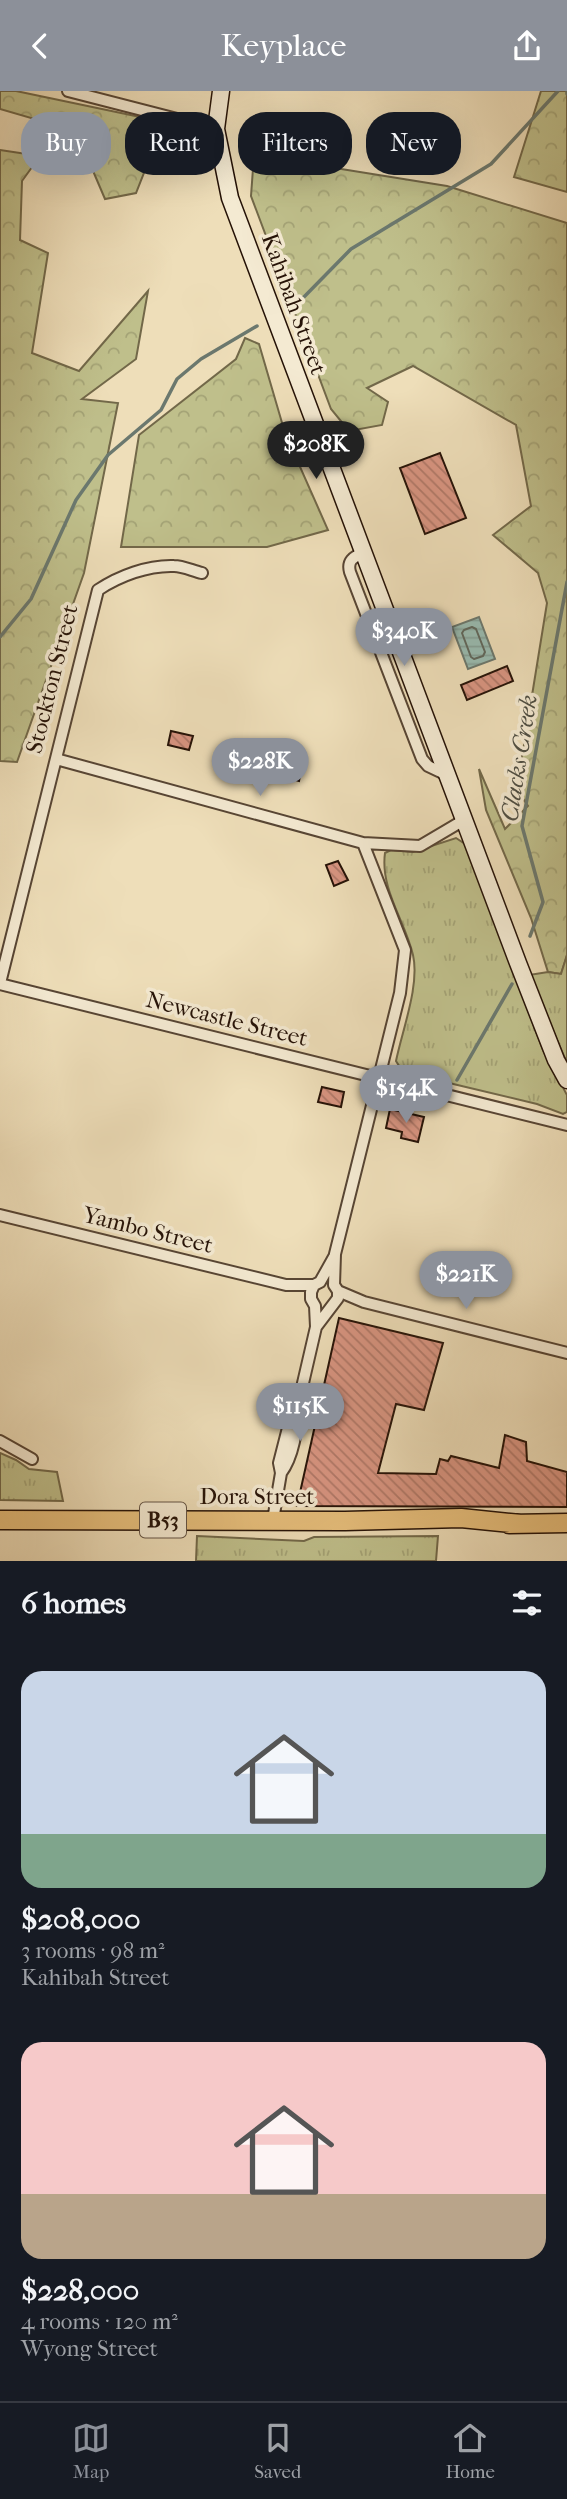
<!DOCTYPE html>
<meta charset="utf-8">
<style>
:root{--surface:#171b24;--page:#242831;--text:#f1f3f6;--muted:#9ea1a6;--line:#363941;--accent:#8c9099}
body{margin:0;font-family:"IM FELL French Canon",serif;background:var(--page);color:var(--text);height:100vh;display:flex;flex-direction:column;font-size:26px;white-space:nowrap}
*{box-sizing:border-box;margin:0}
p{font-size:23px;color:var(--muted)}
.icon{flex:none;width:38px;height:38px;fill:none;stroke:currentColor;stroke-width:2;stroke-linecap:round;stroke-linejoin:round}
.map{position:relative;height:1470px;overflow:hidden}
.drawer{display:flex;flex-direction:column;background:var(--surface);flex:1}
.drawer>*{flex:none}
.guide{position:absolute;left:21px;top:21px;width:525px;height:63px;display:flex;gap:14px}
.price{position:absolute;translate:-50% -60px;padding:0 16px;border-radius:24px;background:var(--accent);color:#fff;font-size:23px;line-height:46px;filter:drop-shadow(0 2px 4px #0008)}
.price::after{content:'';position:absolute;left:50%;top:42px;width:21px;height:16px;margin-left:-10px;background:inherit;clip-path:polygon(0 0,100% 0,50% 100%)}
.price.active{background:#222;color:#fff}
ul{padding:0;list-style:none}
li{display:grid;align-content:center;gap:14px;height:371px;padding:0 21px}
li span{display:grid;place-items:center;height:217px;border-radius:21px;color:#555}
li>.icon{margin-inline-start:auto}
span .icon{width:126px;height:126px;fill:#fffc;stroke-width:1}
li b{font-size:30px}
h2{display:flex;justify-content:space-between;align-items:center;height:84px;padding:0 21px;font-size:30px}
.tag{padding:0 24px;border-radius:28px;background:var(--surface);box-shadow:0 7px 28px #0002;font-size:24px;line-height:63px}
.tag.active{background:var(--accent);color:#fff}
header{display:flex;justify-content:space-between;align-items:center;height:91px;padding:0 21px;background:var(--accent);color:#fff;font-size:32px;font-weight:600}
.dock{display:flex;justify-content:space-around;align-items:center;height:98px;border-top:2px solid var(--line);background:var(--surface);font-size:19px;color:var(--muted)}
.dock a{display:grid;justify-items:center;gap:4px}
.dock .active{color:var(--accent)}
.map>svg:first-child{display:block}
.forest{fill:url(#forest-crowns);stroke:#726849;stroke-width:2}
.park{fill:url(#park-tufts);stroke:#726849;stroke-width:2}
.water{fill:url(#water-rules);stroke:#6b786e;stroke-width:2}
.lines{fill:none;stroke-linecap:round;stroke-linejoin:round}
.shore{stroke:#5f675c;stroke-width:2}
.stream{stroke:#6b786e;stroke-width:3.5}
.building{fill:url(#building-back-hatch);stroke:#251207;stroke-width:2}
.street-casing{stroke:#574534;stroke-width:14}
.secondary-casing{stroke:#251207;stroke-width:19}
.primary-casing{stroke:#251207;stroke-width:21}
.street{stroke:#f4ead2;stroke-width:10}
.secondary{stroke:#f4ead2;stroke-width:16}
.primary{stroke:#e7bf7c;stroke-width:18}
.labels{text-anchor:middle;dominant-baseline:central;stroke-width:7;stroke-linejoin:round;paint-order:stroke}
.shield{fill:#f4ead2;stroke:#635344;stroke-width:2}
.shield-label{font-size:21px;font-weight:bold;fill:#251207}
.street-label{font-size:23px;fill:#251207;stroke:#f4ead2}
.water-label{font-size:24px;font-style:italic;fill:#4e4e43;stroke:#f4ead2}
</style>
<header><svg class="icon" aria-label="back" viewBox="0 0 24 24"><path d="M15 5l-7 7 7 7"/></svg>Keyplace<svg class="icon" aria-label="share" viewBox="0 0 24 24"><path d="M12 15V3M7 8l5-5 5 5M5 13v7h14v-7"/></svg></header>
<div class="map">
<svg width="567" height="1470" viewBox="0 0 567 1470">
<defs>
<pattern id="forest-crowns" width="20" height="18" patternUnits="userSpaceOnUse" patternTransform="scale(1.75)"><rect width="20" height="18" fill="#bfbf8b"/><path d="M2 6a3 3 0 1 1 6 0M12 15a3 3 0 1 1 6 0" fill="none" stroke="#a4a376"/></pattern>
<pattern id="park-tufts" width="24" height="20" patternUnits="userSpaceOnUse" patternTransform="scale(1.75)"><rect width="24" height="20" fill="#bfbf8b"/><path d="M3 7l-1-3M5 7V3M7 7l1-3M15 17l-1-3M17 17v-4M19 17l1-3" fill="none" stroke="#a4a376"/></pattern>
<pattern id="water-rules" width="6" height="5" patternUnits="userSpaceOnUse" patternTransform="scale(1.75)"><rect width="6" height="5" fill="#99bcb2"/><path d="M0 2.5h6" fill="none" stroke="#84a198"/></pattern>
<pattern id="building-back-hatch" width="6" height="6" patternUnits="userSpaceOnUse" patternTransform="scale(1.75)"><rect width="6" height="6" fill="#d99582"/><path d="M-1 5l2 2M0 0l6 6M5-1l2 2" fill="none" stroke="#b07868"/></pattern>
</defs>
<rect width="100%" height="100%" fill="#eedeb9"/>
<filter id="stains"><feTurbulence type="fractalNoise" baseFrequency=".00286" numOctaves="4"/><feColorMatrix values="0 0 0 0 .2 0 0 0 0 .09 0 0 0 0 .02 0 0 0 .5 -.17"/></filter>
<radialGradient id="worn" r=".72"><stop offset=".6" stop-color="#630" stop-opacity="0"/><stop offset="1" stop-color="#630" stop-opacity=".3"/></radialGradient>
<path class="forest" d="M0,0H16L164,31L136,102L105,108L76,40L0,18Z
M541,0H567V101L514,86Z
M0,59L40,65L22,90L20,149L48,162L32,262L79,280L148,200L136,268L82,308L118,312L84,482L17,671L0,670Z
M254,64L447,95L567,132V864L561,883L548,881L531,827L486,719L479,678L505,738L528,715L515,696L523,660L547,512L538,482L493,444L531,415L516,334L413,275L367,297L388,311L382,334L349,340L331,318L251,105Z
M245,247L259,253L285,342L328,439L267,456H121L139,344L236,268Z"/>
<path class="park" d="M456,747L465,753L543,959L567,1004V1021L563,1023L537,1013L403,981L396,970C402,940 420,894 413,864C405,830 380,798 385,762L391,759L413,761Z
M567,864V972L529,884L548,881L561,883Z
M0,1362L16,1369L29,1378L57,1381L63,1410L0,1409Z
M197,1445L304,1450L314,1446L438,1445L436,1470H196Z"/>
<path class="water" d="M479,526L495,568L468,578L452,536Z"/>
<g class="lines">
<path class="shore" d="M472,536L476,538L485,561L483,565L474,568L471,566L462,542L464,539Z"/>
<path class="stream" d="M567,0V3
M300,210L351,158L491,73L558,0
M0,546L31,508L76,409L108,364L161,319L177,288L201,268L257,235
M530,845L543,811L522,735L567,491
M457,989L512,893"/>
</g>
<path class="building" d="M440,362L466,427L425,443L400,377Z
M507,575L513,590L467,609L461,594Z
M171,640L193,645L189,659L168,654Z
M282,670L302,675L299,690L278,684Z
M338,770L348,789L334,795L326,774Z
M322,996L344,1001L341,1016L318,1011Z
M390,1018L424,1026L418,1051L401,1047L402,1041L386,1037Z
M339,1227L443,1252L424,1319L396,1313L378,1382L436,1383L440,1368L448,1370L451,1365L499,1377L505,1344L526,1351L527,1370L567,1381V1416L297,1415Z"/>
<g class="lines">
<defs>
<path id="street" d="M68,0L216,38
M363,462C353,466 347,470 350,481L422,668L428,675L447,684
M56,668L363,752L420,755L464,729
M0,892L98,499C119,485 148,474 174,475C183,475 193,480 202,482
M0,893L567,1034
M0,1124L286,1194H314
M338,1200L364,1211L567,1262
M316,1236L338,1207V1200L334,1194L335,1163L400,902L405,859L363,752
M0,1350L32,1368
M281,1382C293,1366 298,1337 297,1318L316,1236L315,1215L311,1208V1201L314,1194L320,1191L334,1166
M273,1429L281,1382L279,1372L290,1329L297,1318"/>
<path id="secondary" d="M221,0L216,38L230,107L518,872L556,969L567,989"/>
<path id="primary" d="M0,1429L345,1430L461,1427L520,1433
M509,1433L567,1432"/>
</defs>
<use href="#street" class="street-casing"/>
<use href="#secondary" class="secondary-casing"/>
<use href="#primary" class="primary-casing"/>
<use href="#street" class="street"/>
<use href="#secondary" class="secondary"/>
<use href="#primary" class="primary"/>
</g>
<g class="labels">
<rect class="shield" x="140" y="1411.5" width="46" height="35" rx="5"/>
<g class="shield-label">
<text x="163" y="1429">B53</text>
</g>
<g class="street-label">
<text transform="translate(294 213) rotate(70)">Kahibah Street</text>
<text transform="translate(52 588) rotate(-76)">Stockton Street</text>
<text transform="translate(227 928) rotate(14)">Newcastle Street</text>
<text transform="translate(148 1139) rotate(14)">Yambo Street</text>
<text x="257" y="1405">Dora Street</text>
</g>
<g class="water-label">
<text transform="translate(519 667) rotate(-81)">Clacks Creek</text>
</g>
</g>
<rect width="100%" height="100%" filter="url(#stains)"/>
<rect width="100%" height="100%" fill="url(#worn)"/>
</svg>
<b class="price active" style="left:316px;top:390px">$208K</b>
<b class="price" style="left:404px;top:577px">$340K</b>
<b class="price" style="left:260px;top:707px">$228K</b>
<b class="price" style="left:406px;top:1034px">$154K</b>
<b class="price" style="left:466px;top:1220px">$221K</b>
<b class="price" style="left:300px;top:1352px">$115K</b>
<div class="guide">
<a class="tag active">Buy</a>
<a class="tag">Rent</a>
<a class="tag">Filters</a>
<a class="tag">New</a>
</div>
</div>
<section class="drawer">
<h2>6 homes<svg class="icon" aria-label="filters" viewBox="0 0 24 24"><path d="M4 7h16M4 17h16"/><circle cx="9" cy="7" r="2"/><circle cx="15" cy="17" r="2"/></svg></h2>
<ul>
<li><span style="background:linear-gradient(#c9d6e8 75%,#7fa58c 0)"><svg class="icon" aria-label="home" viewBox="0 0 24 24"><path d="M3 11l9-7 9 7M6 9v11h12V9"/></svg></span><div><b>$208,000</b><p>3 rooms · 98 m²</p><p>Kahibah Street</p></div></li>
<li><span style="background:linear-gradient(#f6c9c9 70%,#b9a48a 0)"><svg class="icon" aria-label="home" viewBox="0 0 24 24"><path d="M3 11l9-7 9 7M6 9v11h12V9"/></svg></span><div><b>$228,000</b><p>4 rooms · 120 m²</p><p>Wyong Street</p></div></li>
</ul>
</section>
<nav class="dock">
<a class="active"><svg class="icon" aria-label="map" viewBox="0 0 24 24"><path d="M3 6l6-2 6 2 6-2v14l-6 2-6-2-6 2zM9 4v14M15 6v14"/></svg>Map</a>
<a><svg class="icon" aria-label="saved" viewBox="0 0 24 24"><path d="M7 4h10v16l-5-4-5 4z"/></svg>Saved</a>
<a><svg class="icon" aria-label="home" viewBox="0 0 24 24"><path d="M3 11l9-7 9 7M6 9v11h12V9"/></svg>Home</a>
</nav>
